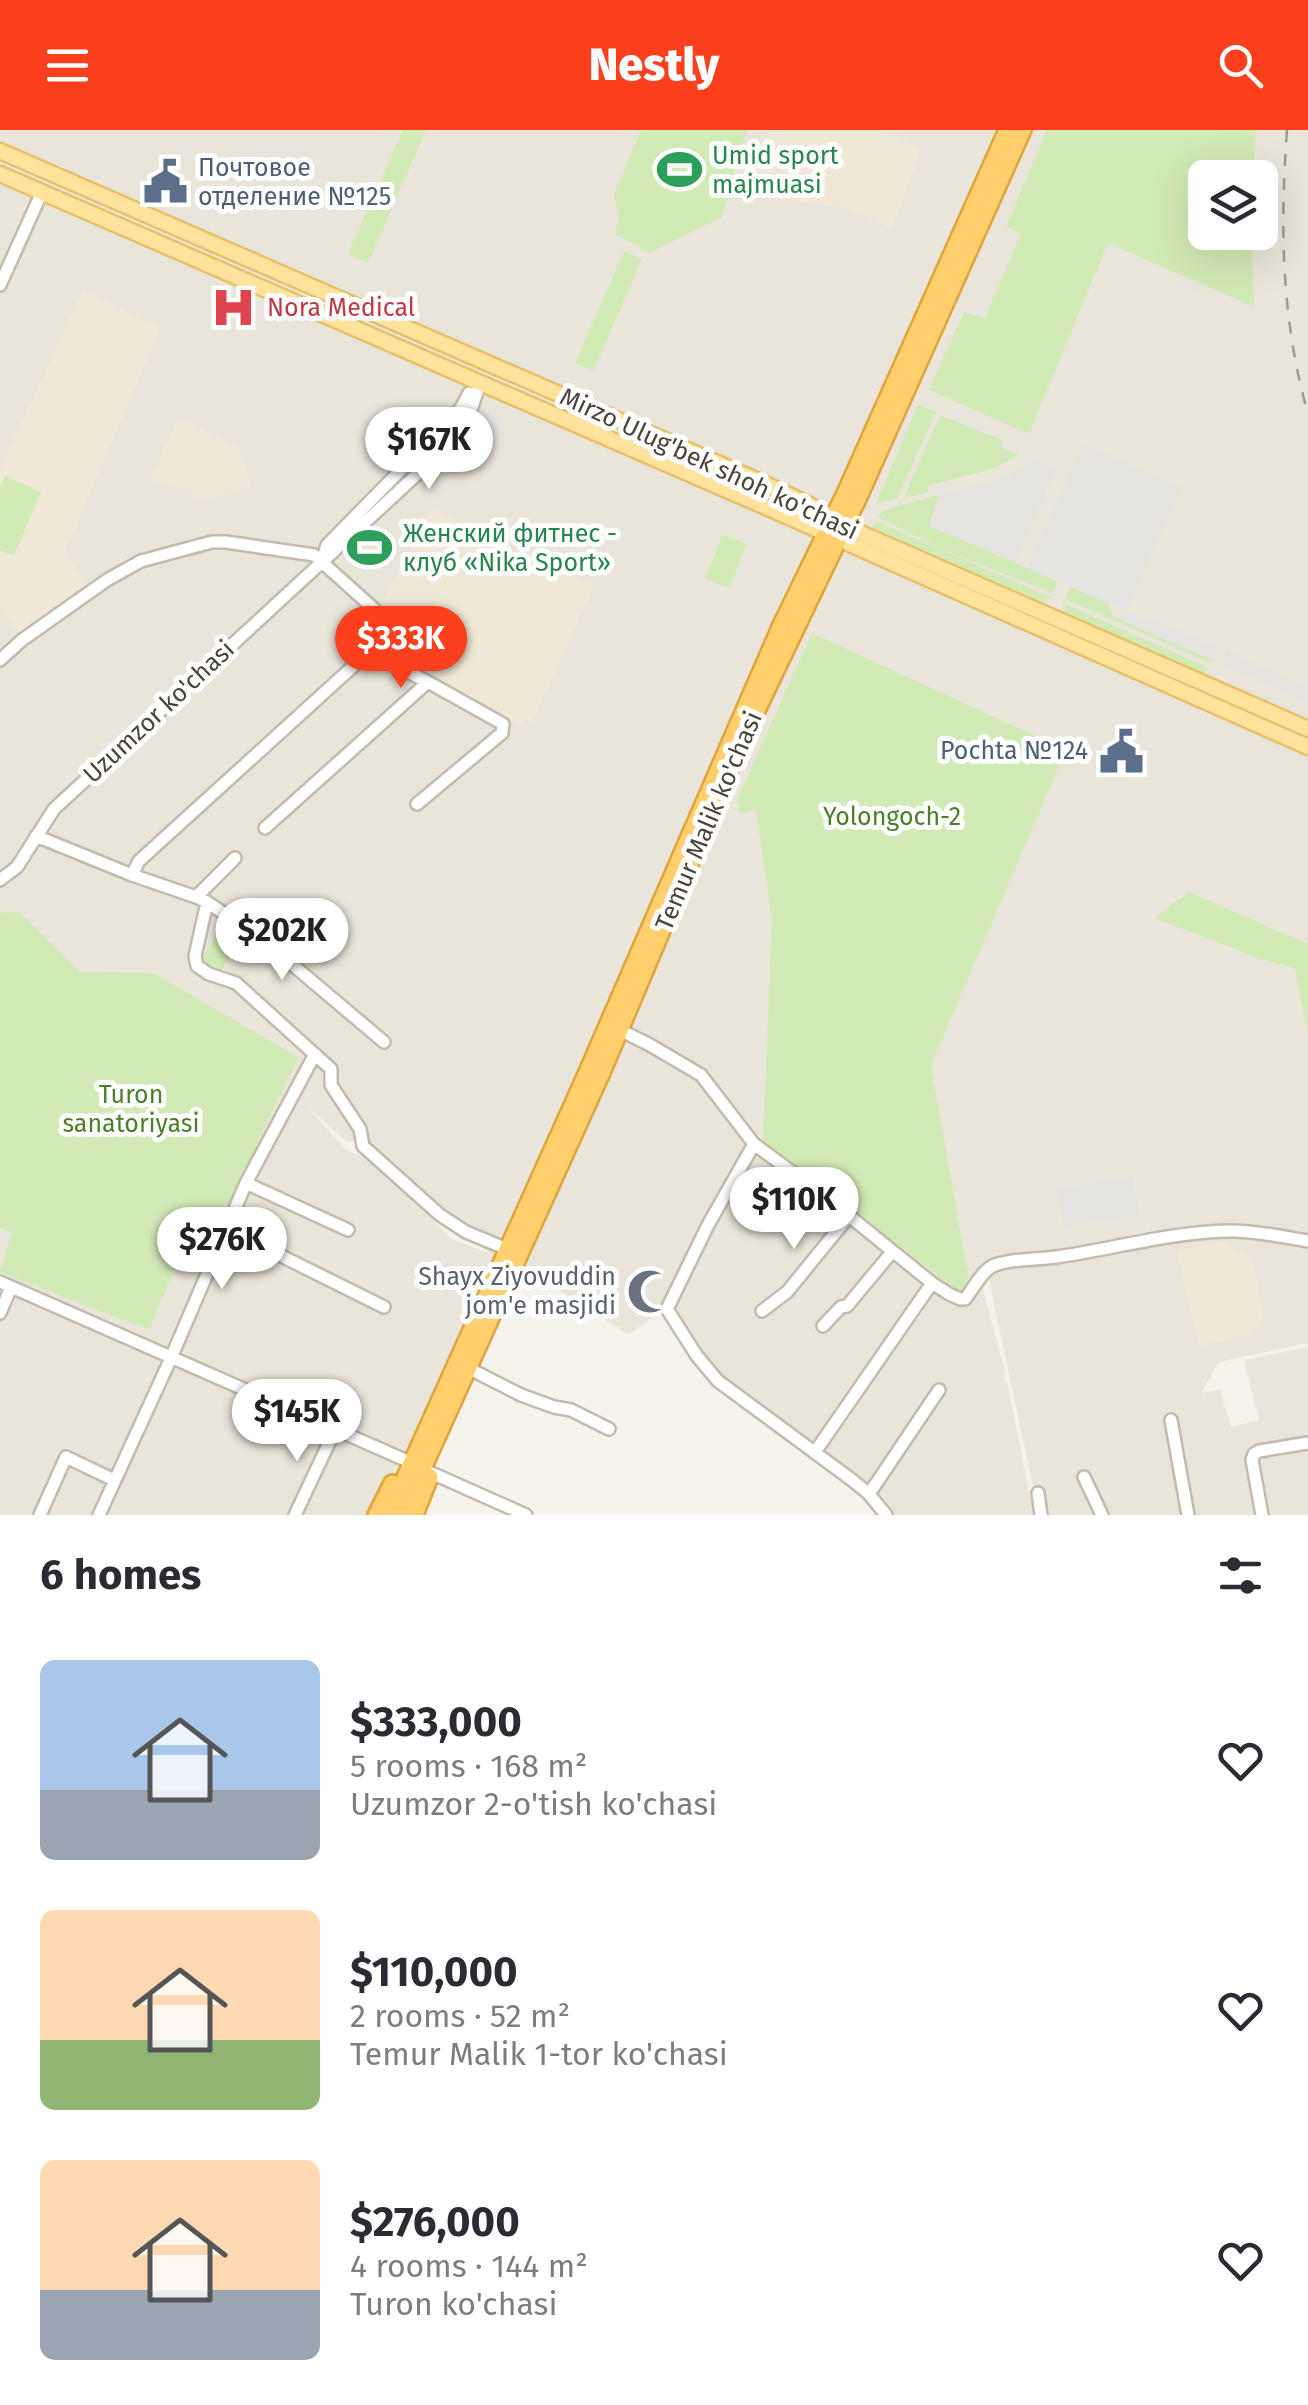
<!DOCTYPE html>
<meta charset="utf-8">
<style>
:root{--surface:#fff;--page:#f2f2f3;--text:#2b2b33;--muted:#7c7c81;--accent:#fc3f1d}
body{margin:0;font-family:"Fira Sans",sans-serif;background:var(--page);color:var(--text);height:100vh;display:flex;flex-direction:column;font-size:38px;white-space:nowrap}
*{box-sizing:border-box;margin:0}
p{font-size:32px;color:var(--muted)}
.icon{flex:none;width:55px;height:55px;fill:none;stroke:currentColor;stroke-width:2;stroke-linecap:round;stroke-linejoin:round}
.map{position:relative;height:1385px;overflow:hidden}
.sheet{display:flex;flex-direction:column;background:var(--surface);flex:1}
.sheet>*{flex:none}
.fabs{position:absolute;left:1188px;top:30px;display:grid;gap:20px}
.fabs a{display:grid;place-items:center;width:90px;height:90px;border-radius:15px;background:var(--surface);box-shadow:0 10px 40px #0002;font-size:50px}
.price{position:absolute;translate:-50% -85px;padding:0 22px;border-radius:35px;background:#fff;color:#222;font-size:32px;line-height:65px;filter:drop-shadow(0 2px 5px #0008)}
.price::after{content:'';position:absolute;left:50%;top:60px;width:30px;height:22px;margin-left:-15px;background:inherit;clip-path:polygon(0 0,100% 0,50% 100%)}
.price.current{background:var(--accent);color:#fff}
ul{padding:0;list-style:none}
li{display:flex;align-items:center;gap:30px;height:250px;padding:0 40px}
li span{display:grid;place-items:center;flex:none;width:280px;height:200px;border-radius:15px;color:#555}
li>.icon{margin-inline-start:auto}
span .icon{width:120px;height:120px;fill:#fffc;stroke-width:1}
li b{font-size:42px}
h2{display:flex;justify-content:space-between;align-items:center;height:120px;padding:0 40px;font-size:42px}
header{display:flex;justify-content:space-between;align-items:center;height:130px;padding:0 40px;background:var(--accent);color:#fff;font-size:45px;font-weight:800}
.map>svg:first-child{display:block}
.residential{fill:#eae5da;fill-rule:evenodd}
.education{fill:#efe8d6}
.green{fill:#d2eab5}
.parking{fill:#e5e3e0}
.lines{fill:none;stroke-linecap:round;stroke-linejoin:round}
.minor-casing{stroke:#c2bbae;stroke-width:16}
.major-casing{stroke:#e6c16a;stroke-width:19}
.highway-casing{stroke:#e0a43c;stroke-width:20}
.minor{stroke:#fff;stroke-width:11}
.major{stroke:#ffe39c;stroke-width:14}
.highway{stroke:#ffcf6e;stroke-width:15}
.rail{stroke:#9a9a9a;stroke-width:2.5;stroke-dasharray:12 12;stroke-linecap:butt}
.labels{text-anchor:middle;dominant-baseline:central;stroke-width:10;stroke-linejoin:round;paint-order:stroke}
.leisure-label{font-size:25px;fill:#27864d;stroke:#fff;text-anchor:start}
.service-label{font-size:25px;fill:#4e5e75;stroke:#fff;text-anchor:start}
.health-label{font-size:25px;fill:#be3a42;stroke:#fff;text-anchor:start}
.street-label{font-size:25px;fill:#4b4439;stroke:#fff}
.park-label{font-size:25px;fill:#4a7f2a;stroke:#fff}
.worship-label{font-size:25px;fill:#5b616d;stroke:#fff;text-anchor:end}
</style>
<header><svg class="icon" aria-label="menu" viewBox="0 0 24 24"><path d="M4 6h16M4 12h16M4 18h16"/></svg>Nestly<svg class="icon" aria-label="search" viewBox="0 0 24 24"><circle cx="10" cy="10" r="6"/><path d="M15 15l6 6"/></svg></header>
<div class="map">
<svg width="1308" height="1385" viewBox="0 0 1308 1385">
<rect width="100%" height="100%" fill="#f6f3ec"/>
<path class="residential" d="M0,0H1007L833,388L699,327L856,425L1030,478L865,397L863,382L877,349L905,266L1023,0H1308V1213L1219,1232L1201,1263L1220,1260L1231,1297L1259,1290L1244,1230L1308,1217V1385H886L869,1364L718,1251L667,1179L628,1204L525,1139L503,1129L388,1385H0ZM1205,48H1260V102H1205ZM148,87L521,250L324,174ZM308,977L347,1012L355,1010L469,1109L491,1124L452,1109L370,1029L346,1020ZM989,1150L1036,1371L1044,1369V1371L1031,1373L1007,1251H1004L1005,1242L983,1159Z"/>
<path class="education" d="M769,0H882L922,18L892,99L842,77L754,67V33Z
M83,161L161,197L65,422L89,456L19,504L0,478V339Z
M178,288L239,317L252,356L207,371L151,349Z
M431,379L594,456L532,592L524,589L520,597L361,511Z
M1220,1112L1253,1129L1264,1189L1252,1204L1199,1216L1177,1121Z"/>
<path class="green" d="M403,0H426L368,133L348,124Z
M641,0H748L740,17L722,87L649,123L615,104L619,90L614,64Z
M1047,0H1256L1253,47L1205,48V102L1251,103L1254,177L1108,113L1029,304L929,260L964,182L985,188L1021,104L1006,97Z
M624,121L642,129L593,242L575,233Z
M918,274L936,282L897,369L876,374Z
M940,285L1003,310L1000,317L1019,324L993,339L927,356L929,362L903,369Z
M5,346L41,362L14,426L0,420V357Z
M939,365L930,396L1057,451L1053,463L946,421L878,387L886,379Z
M876,391L1051,467L1041,473L872,399Z
M723,404L747,414L729,458L705,448Z
M1070,457L1108,473L1112,486L1212,530L1210,533L1065,469Z
M1063,473L1207,537L1203,546L1065,484Z
M812,503L1066,620L931,935L970,1157L961,1163L763,1012L772,790L756,680L740,683L737,670Z
M1189,762L1308,814V904L1295,838L1261,829L1154,788Z
M19,782L80,842L153,843L298,927L207,1120L186,1111L149,1200L0,1142L12,1103L0,1098V783Z
M224,793L244,805L220,843L201,830Z"/>
<path class="parking" d="M483,279L505,289L485,333L463,323Z
M1084,314L1181,357L1126,481L1027,438Z
M1033,330L1056,339L1015,431L929,396L939,365L1009,346Z
M1133,484L1146,491L1148,486L1217,517L1212,530L1112,486Z
M1227,521L1308,557V573L1222,535Z
M1133,1046L1139,1084L1064,1097L1058,1059Z"/>
<g class="lines">
<defs>
<path id="minor" d="M0,155L42,62
M322,431L327,415L445,295L461,278L469,263
M0,530L22,510L107,450L141,431L212,412H226L314,425L373,478L356,508V516L428,552L503,594L502,603L417,674
M265,698L428,552
M36,706L132,745L196,767L235,728
M132,745L139,731L370,521
M0,750L17,737L54,679L464,301L480,253
M196,767L207,772L262,809L384,912
M207,772L195,826L197,836L209,844L236,853L331,939V955L360,999L363,1016L440,1085L466,1102L507,1119
M620,900L650,915L701,945L754,1014L827,1068L932,1153L949,1164L960,1169H965C974,1158 982,1140 995,1135C1013,1128 1037,1130 1056,1127C1113,1119 1175,1101 1232,1101C1257,1101 1283,1107 1308,1111
M754,1014L708,1095L667,1179L697,1226L718,1251L852,1350L869,1364L886,1385
M246,1053L348,1100
M227,1099L384,1177
M0,1152L412,1333
M762,1181L787,1162L849,1086
M0,1183L11,1157
M823,1196L841,1177L847,1176L892,1122
M470,1239L521,1265L554,1277L571,1280L609,1299
M1171,1290L1188,1385
M815,1322L932,1153
M427,1341L526,1385
M1084,1347L1102,1385
M1038,1363L1041,1385
M869,1364L939,1260
M40,1385L66,1327L114,1350
M99,1385L171,1228L246,1053L315,924
M295,1385L335,1300
M1262,1385L1252,1330L1254,1324L1259,1321L1308,1313"/>
<path id="major" d="M0,21L761,352L806,373L865,405L1308,599
M0,44L798,391L1308,617"/>
<path id="highway" d="M376,1385L392,1353
M388,1385L587,942L781,495L846,361L1007,0
M402,1385L601,945L740,616L859,367L1023,0
M415,1385L430,1347"/>
</defs>
<use href="#minor" class="minor-casing"/>
<use href="#major" class="major-casing"/>
<use href="#highway" class="highway-casing"/>
<use href="#minor" class="minor"/>
<use href="#major" class="major"/>
<use href="#highway" class="highway"/>
<path class="rail" d="M1287,0C1280,98 1281,188 1308,284"/>
</g>
<defs>
<symbol id="stadium-bare" viewBox="-9 -9 18 18"><path d="M0-5a6.5 5 0 1 0 0 10a6.5 5 0 1 0 0-10ZM-3.5-1.8h7v3.6h-7Z" fill="#2e9e5b" stroke="#fff" stroke-width="2.5" paint-order="stroke"/></symbol>
<symbol id="civic-bare" viewBox="-9 -9 18 18"><path d="M-.6-6.5H3V-4.5H.6V-3L4-1V1h2V6H-6V1h2V-1L-.6-3ZM-1.2 2.5V6h2.4V2.5Z" fill="#5c6f8a" stroke="#fff" stroke-width="2.5" paint-order="stroke"/></symbol>
<symbol id="hospital-bare" viewBox="-9 -9 18 18"><path d="M-5-5h3v3.5h4V-5h3V5h-3V1.5h-4V5h-3Z" fill="#e0444e" stroke="#fff" stroke-width="2.5" paint-order="stroke"/></symbol>
<symbol id="mosque-bare" viewBox="-9 -9 18 18"><path d="M3.5-4.9A6 6 0 1 0 3.5 4.9A5 5 0 1 1 3.5-4.9Z" fill="#6b7280" stroke="#fff" stroke-width="2.5" paint-order="stroke"/></symbol>
</defs>
<g fill-rule="evenodd">
<use href="#stadium-bare" x="648" y="8" width="63" height="63"/>
<use href="#civic-bare" x="134" y="20" width="63" height="63"/>
<use href="#hospital-bare" x="202" y="146" width="63" height="63"/>
<use href="#stadium-bare" x="338" y="386" width="63" height="63"/>
<use href="#civic-bare" x="1090" y="590" width="63" height="63"/>
<use href="#mosque-bare" x="618" y="1130" width="63" height="63"/>
</g>
<g class="labels">
<g class="leisure-label">
<text x="712" y="26">Umid sport<tspan x="712" dy="29">majmuasi</tspan></text>
<text x="403" y="404">Женский фитнес -<tspan x="403" dy="29">клуб «Nika Sport»</tspan></text>
</g>
<g class="service-label">
<text x="198" y="38">Почтовое<tspan x="198" dy="29">отделение №125</tspan></text>
<text x="1088" y="621" text-anchor="end">Pochta №124</text>
</g>
<g class="health-label">
<text x="267" y="178">Nora Medical</text>
</g>
<g class="street-label">
<text transform="translate(709 334) rotate(25)">Mirzo Ulug'bek shoh ko'chasi</text>
<text transform="translate(159 582) rotate(-43)">Uzumzor ko'chasi</text>
<text transform="translate(709 691) rotate(-67)">Temur Malik ko'chasi</text>
</g>
<g class="park-label">
<text x="892" y="687">Yolongoch-2</text>
<text x="131" y="965">Turon<tspan x="131" dy="29">sanatoriyasi</tspan></text>
</g>
<g class="worship-label">
<text x="616" y="1147">Shayx Ziyovuddin<tspan x="616" dy="29">jom'e masjidi</tspan></text>
</g>
</g>
</svg>
<div class="fabs">
<a><svg class="icon" aria-label="layers" viewBox="0 0 24 24"><path d="M12 4l9 5-9 5-9-5zM3 14l9 5 9-5"/></svg></a>
</div>
<b class="price" style="left:429px;top:362px">$167K</b>
<b class="price current" style="left:401px;top:561px">$333K</b>
<b class="price" style="left:282px;top:853px">$202K</b>
<b class="price" style="left:794px;top:1122px">$110K</b>
<b class="price" style="left:222px;top:1162px">$276K</b>
<b class="price" style="left:297px;top:1334px">$145K</b>
</div>
<section class="sheet">
<h2>6 homes<svg class="icon" aria-label="filters" viewBox="0 0 24 24"><path d="M4 7h16M4 17h16"/><circle cx="9" cy="7" r="2"/><circle cx="15" cy="17" r="2"/></svg></h2>
<ul>
<li><span style="background:linear-gradient(#a9c7e8 65%,#9aa5b1 0)"><svg class="icon" aria-label="home" viewBox="0 0 24 24"><path d="M3 11l9-7 9 7M6 9v11h12V9"/></svg></span><div><b>$333,000</b><p>5 rooms · 168 m²</p><p>Uzumzor 2-o'tish ko'chasi</p></div><svg class="icon" aria-label="heart" viewBox="0 0 24 24"><path d="M12 20l-8-8c-3-5 5-10 8-4 3-6 11-1 8 4z"/></svg></li>
<li><span style="background:linear-gradient(#ffd9b3 65%,#8fb573 0)"><svg class="icon" aria-label="home" viewBox="0 0 24 24"><path d="M3 11l9-7 9 7M6 9v11h12V9"/></svg></span><div><b>$110,000</b><p>2 rooms · 52 m²</p><p>Temur Malik 1-tor ko'chasi</p></div><svg class="icon" aria-label="heart" viewBox="0 0 24 24"><path d="M12 20l-8-8c-3-5 5-10 8-4 3-6 11-1 8 4z"/></svg></li>
<li><span style="background:linear-gradient(#ffd9b3 65%,#9aa5b1 0)"><svg class="icon" aria-label="home" viewBox="0 0 24 24"><path d="M3 11l9-7 9 7M6 9v11h12V9"/></svg></span><div><b>$276,000</b><p>4 rooms · 144 m²</p><p>Turon ko'chasi</p></div><svg class="icon" aria-label="heart" viewBox="0 0 24 24"><path d="M12 20l-8-8c-3-5 5-10 8-4 3-6 11-1 8 4z"/></svg></li>
</ul>
</section>
